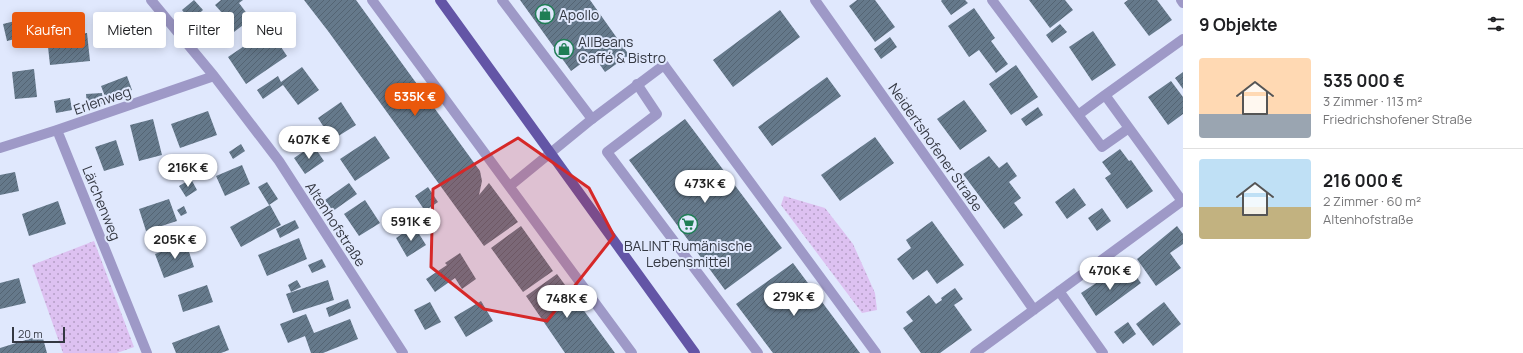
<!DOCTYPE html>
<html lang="de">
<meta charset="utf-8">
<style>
:root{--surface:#fff;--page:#f2f2f2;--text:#202124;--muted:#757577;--line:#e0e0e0;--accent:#ea580c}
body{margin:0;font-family:Manrope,sans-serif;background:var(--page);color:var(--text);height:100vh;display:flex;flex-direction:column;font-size:15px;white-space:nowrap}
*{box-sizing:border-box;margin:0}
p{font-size:13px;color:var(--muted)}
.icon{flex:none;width:22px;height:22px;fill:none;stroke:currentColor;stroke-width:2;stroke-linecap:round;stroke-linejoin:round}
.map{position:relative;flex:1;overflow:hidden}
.panel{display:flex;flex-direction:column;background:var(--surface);width:340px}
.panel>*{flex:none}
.top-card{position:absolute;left:12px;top:12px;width:380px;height:36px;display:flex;gap:8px}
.scale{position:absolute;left:12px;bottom:10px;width:53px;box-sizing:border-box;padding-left:4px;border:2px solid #343842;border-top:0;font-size:11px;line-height:14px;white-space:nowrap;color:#343842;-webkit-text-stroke:3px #e0e8fd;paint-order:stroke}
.price{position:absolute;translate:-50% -34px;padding:0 9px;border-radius:14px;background:#fff;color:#222;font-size:13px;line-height:26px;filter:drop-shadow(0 1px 2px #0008)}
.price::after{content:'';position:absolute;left:50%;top:24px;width:12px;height:9px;margin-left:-6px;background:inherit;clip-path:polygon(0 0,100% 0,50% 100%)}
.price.active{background:var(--accent);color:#fff}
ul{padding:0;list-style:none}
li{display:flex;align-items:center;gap:12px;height:100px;padding:0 16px}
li+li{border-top:1px solid var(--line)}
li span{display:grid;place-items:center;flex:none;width:112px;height:80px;border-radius:4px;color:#555}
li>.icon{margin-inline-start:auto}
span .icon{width:48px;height:48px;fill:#fffc;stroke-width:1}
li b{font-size:17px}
h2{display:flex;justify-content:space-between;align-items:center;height:48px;padding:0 16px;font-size:17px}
.chip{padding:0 14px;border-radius:4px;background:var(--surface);box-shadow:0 2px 10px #0003;font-size:14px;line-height:36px}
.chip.active{background:var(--accent);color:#fff}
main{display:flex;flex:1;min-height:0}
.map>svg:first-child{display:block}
.grass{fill:url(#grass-dots)}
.building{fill:url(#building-hatch)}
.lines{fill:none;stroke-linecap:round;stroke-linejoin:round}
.service{stroke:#9e99c7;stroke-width:10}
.minor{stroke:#9e99c7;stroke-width:10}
.primary{stroke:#6355a6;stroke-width:10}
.marked{fill:#d62828;fill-opacity:0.2;stroke:#d62828;stroke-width:3;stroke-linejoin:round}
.labels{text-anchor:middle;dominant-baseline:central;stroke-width:4;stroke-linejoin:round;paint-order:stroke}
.poi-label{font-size:14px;fill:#343842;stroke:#e0e8fd;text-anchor:start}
.street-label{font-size:14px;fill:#343842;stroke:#e0e8fd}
</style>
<main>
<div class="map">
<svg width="1183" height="353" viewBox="0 0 1183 353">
<defs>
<pattern id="grass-dots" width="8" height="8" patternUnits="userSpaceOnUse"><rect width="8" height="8" fill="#ddc1f1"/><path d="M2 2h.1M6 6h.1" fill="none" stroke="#b49ec5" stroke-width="1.8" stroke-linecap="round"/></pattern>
<pattern id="building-hatch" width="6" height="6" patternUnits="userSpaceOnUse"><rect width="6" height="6" fill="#65798b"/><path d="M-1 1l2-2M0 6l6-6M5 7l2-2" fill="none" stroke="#546473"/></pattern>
</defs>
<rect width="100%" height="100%" fill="#e0e8fd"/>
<path class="grass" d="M784,196L825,208L853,244L875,293L877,310L862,313L781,205Z
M94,241L134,347L117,353H63L32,265Z"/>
<path class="building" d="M194,0L203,10L191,21L182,10Z
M221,0H243L239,3L251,19L213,48L200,31L223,14L215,5Z
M304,0H356L480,171L482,181L479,195L489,183L518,222L484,246L328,31Z
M520,0H590L629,55L605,72L593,55L571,71Z
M857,0H875L895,27L875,42L849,6Z
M942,0H965L968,3L951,15L941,1Z
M1029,0H1065L1073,10L1050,28Z
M1128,0H1157L1172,20L1149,36L1124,3Z
M974,8L995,38L991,41L1008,64L996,73L979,50L969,57L948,26Z
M780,10L800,37L733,87L713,60Z
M140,17L144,40L105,47L101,23Z
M15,21L19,38L7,41L3,24Z
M1060,24L1067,32L1052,43L1046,35Z
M269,29L287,56L246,84L228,57Z
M1093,31L1116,65L1092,81L1069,47Z
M87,33L90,61L50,65L47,38Z
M890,37L897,47L881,59L874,49Z
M1016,65L1038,97L1011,115L989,84Z
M302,67L319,90L298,105L283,85L263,99L257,90L278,76L281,82Z
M34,69L37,97L15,99L12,72Z
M1183,72V89L1175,78Z
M127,76L132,90L106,99L101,86Z
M827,77L841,96L772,146L758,127Z
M1171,81L1183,97V114L1168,125L1148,97Z
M102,93L103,104L87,105L86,94Z
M70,98L72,110L56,113L54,101Z
M964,100L987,131L960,150L937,119Z
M341,102L356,125L332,140L318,118Z
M1038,107L1043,115L1026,126L1021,119Z
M208,111L217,135L180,148L171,124Z
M153,119L162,155L139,161L130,125Z
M685,119L782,248L725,290L629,160Z
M375,136L390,158L355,181L340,159Z
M875,137L894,163L840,201L821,175Z
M116,140L124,165L104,171L95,147Z
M241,144L245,151L233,159L229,152Z
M313,145L324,161L305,174L294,158Z
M1120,149L1129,161L1131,160L1153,191L1127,209L1105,178L1111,174L1102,162Z
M989,156L999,168L1007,162L1017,176L1009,182L1021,198L1014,203L1023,215L1004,229L963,174Z
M242,165L250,184L225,196L216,176Z
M15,172L19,191L0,195V175Z
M191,179L197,190L186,197L179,186Z
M267,182L278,199L269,205L258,187Z
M349,183L357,194L333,211L325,200Z
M428,187L438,202L425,211L415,196Z
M1074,188L1086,205L1067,219L1055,202Z
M169,199L177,221L146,231L139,209Z
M365,200L380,223L359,236L344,214Z
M58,201L66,224L29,236L22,214Z
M270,205L281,225L241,247L230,227Z
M184,206L187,213L181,216L177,210Z
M1102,208L1111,221L1097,231L1088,218Z
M295,220L299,228L280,238L276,229Z
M932,221L964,265L937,284L927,270L913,280L897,259L911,248L906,240Z
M414,226L426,245L407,257L396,238Z
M521,226L553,271L523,292L491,248Z
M1177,226L1183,234V244L1170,253L1181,268L1156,286L1137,259Z
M299,238L307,259L267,276L258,255Z
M186,243L194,267L164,278L155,254Z
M460,253L476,279L462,289L455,278L435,292L426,279L447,265L445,263Z
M322,259L326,267L312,273L308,265Z
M793,263L860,353H773L736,304Z
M1130,268L1141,283L1096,316L1081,293L1110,274L1114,279Z
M557,274L615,353H565L526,296Z
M19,278L26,303L0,309V283Z
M297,280L301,287L291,292L288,285Z
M328,280L334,300L293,313L286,294Z
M207,285L213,302L183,312L178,295Z
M955,288L963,299L954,305L972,330L940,353H921L903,328L913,321L906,312L929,295L936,304L942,300L941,298Z
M348,299L351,308L329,317L326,308Z
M481,301L493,321L466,337L454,317Z
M430,302L441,322L425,330L414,310Z
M1164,302L1181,324L1153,346L1136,324Z
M306,314L314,333L350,319L358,339L323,353H311L305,336L288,343L280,324Z
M1128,322L1136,334L1123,344L1114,332Z
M219,325L229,350L221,353H176L172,343Z
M42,335L47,353H0V348Z"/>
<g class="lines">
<path class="service" d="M372,0L632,353
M502,0L592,119
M664,65L876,353
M637,84L657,114L607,152L758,353"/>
<path class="minor" d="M151,0L214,76L279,161L403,353
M815,0L1034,310
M992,0L1102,147L1129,128
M1181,0L1183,3
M1105,95L1183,39
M57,130L147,353
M0,148L57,130L214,76
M510,186L592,119L664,65
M1059,291L1103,353
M975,353L1182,201L1105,95L1078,115"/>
<path class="primary" d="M440,0L695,353"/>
</g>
<path class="marked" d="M518,138L589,188L614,236L547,321L484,309L431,267L433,189Z"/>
<defs>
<symbol id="shop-ring" viewBox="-11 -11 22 22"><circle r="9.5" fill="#e0e8fd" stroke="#1f7e55" stroke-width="1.5"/><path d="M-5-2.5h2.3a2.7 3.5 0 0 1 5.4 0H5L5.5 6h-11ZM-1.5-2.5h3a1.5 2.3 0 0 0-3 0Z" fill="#1f7e55"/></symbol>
<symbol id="supermarket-ring" viewBox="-11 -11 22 22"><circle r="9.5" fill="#e0e8fd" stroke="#1f7e55" stroke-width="1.5"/><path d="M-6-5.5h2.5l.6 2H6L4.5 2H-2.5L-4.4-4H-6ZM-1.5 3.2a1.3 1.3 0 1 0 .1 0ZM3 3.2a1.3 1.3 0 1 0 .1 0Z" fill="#1f7e55"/></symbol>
</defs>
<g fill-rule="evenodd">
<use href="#shop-ring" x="534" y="3" width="22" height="22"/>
<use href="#shop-ring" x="553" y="38" width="22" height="22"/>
<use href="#supermarket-ring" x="677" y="213" width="22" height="22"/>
</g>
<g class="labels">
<g class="poi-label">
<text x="559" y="14">Apollo</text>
<text x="578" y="41">AllBeans<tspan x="578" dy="16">Caffé &amp; Bistro</tspan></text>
<text x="688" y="245" text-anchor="middle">BALINT Rumänische<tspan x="688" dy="16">Lebensmittel</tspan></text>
</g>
<g class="street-label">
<text transform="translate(102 100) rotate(-19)">Erlenweg</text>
<text transform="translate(936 147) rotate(55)">Neidertshofener Straße</text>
<text transform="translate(102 203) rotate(68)">Lärchenweg</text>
<text transform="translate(336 224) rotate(57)">Altenhofstraße</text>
</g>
</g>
</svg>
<div class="scale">20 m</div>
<b class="price active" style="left:415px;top:117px">535K €</b>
<b class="price" style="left:309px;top:160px">407K €</b>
<b class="price" style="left:188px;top:188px">216K €</b>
<b class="price" style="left:705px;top:204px">473K €</b>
<b class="price" style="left:411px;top:242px">591K €</b>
<b class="price" style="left:175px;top:260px">205K €</b>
<b class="price" style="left:1110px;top:291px">470K €</b>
<b class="price" style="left:794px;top:317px">279K €</b>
<b class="price" style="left:567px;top:319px">748K €</b>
<div class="top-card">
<a class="chip active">Kaufen</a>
<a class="chip">Mieten</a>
<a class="chip">Filter</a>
<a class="chip">Neu</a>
</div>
</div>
<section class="panel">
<h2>9 Objekte<svg class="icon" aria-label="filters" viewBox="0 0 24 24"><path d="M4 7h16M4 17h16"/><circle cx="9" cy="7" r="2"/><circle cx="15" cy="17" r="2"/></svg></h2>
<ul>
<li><span style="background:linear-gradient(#ffd9b3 70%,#9aa5b1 0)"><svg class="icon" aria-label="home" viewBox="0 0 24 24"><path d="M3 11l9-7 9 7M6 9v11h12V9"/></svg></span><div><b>535 000 €</b><p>3 Zimmer · 113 m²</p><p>Friedrichshofener Straße</p></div></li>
<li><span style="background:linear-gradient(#bfe0f5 60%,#c2b280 0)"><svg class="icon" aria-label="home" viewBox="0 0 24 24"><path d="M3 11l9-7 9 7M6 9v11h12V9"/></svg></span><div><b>216 000 €</b><p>2 Zimmer · 60 m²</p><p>Altenhofstraße</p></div></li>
</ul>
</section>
</main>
